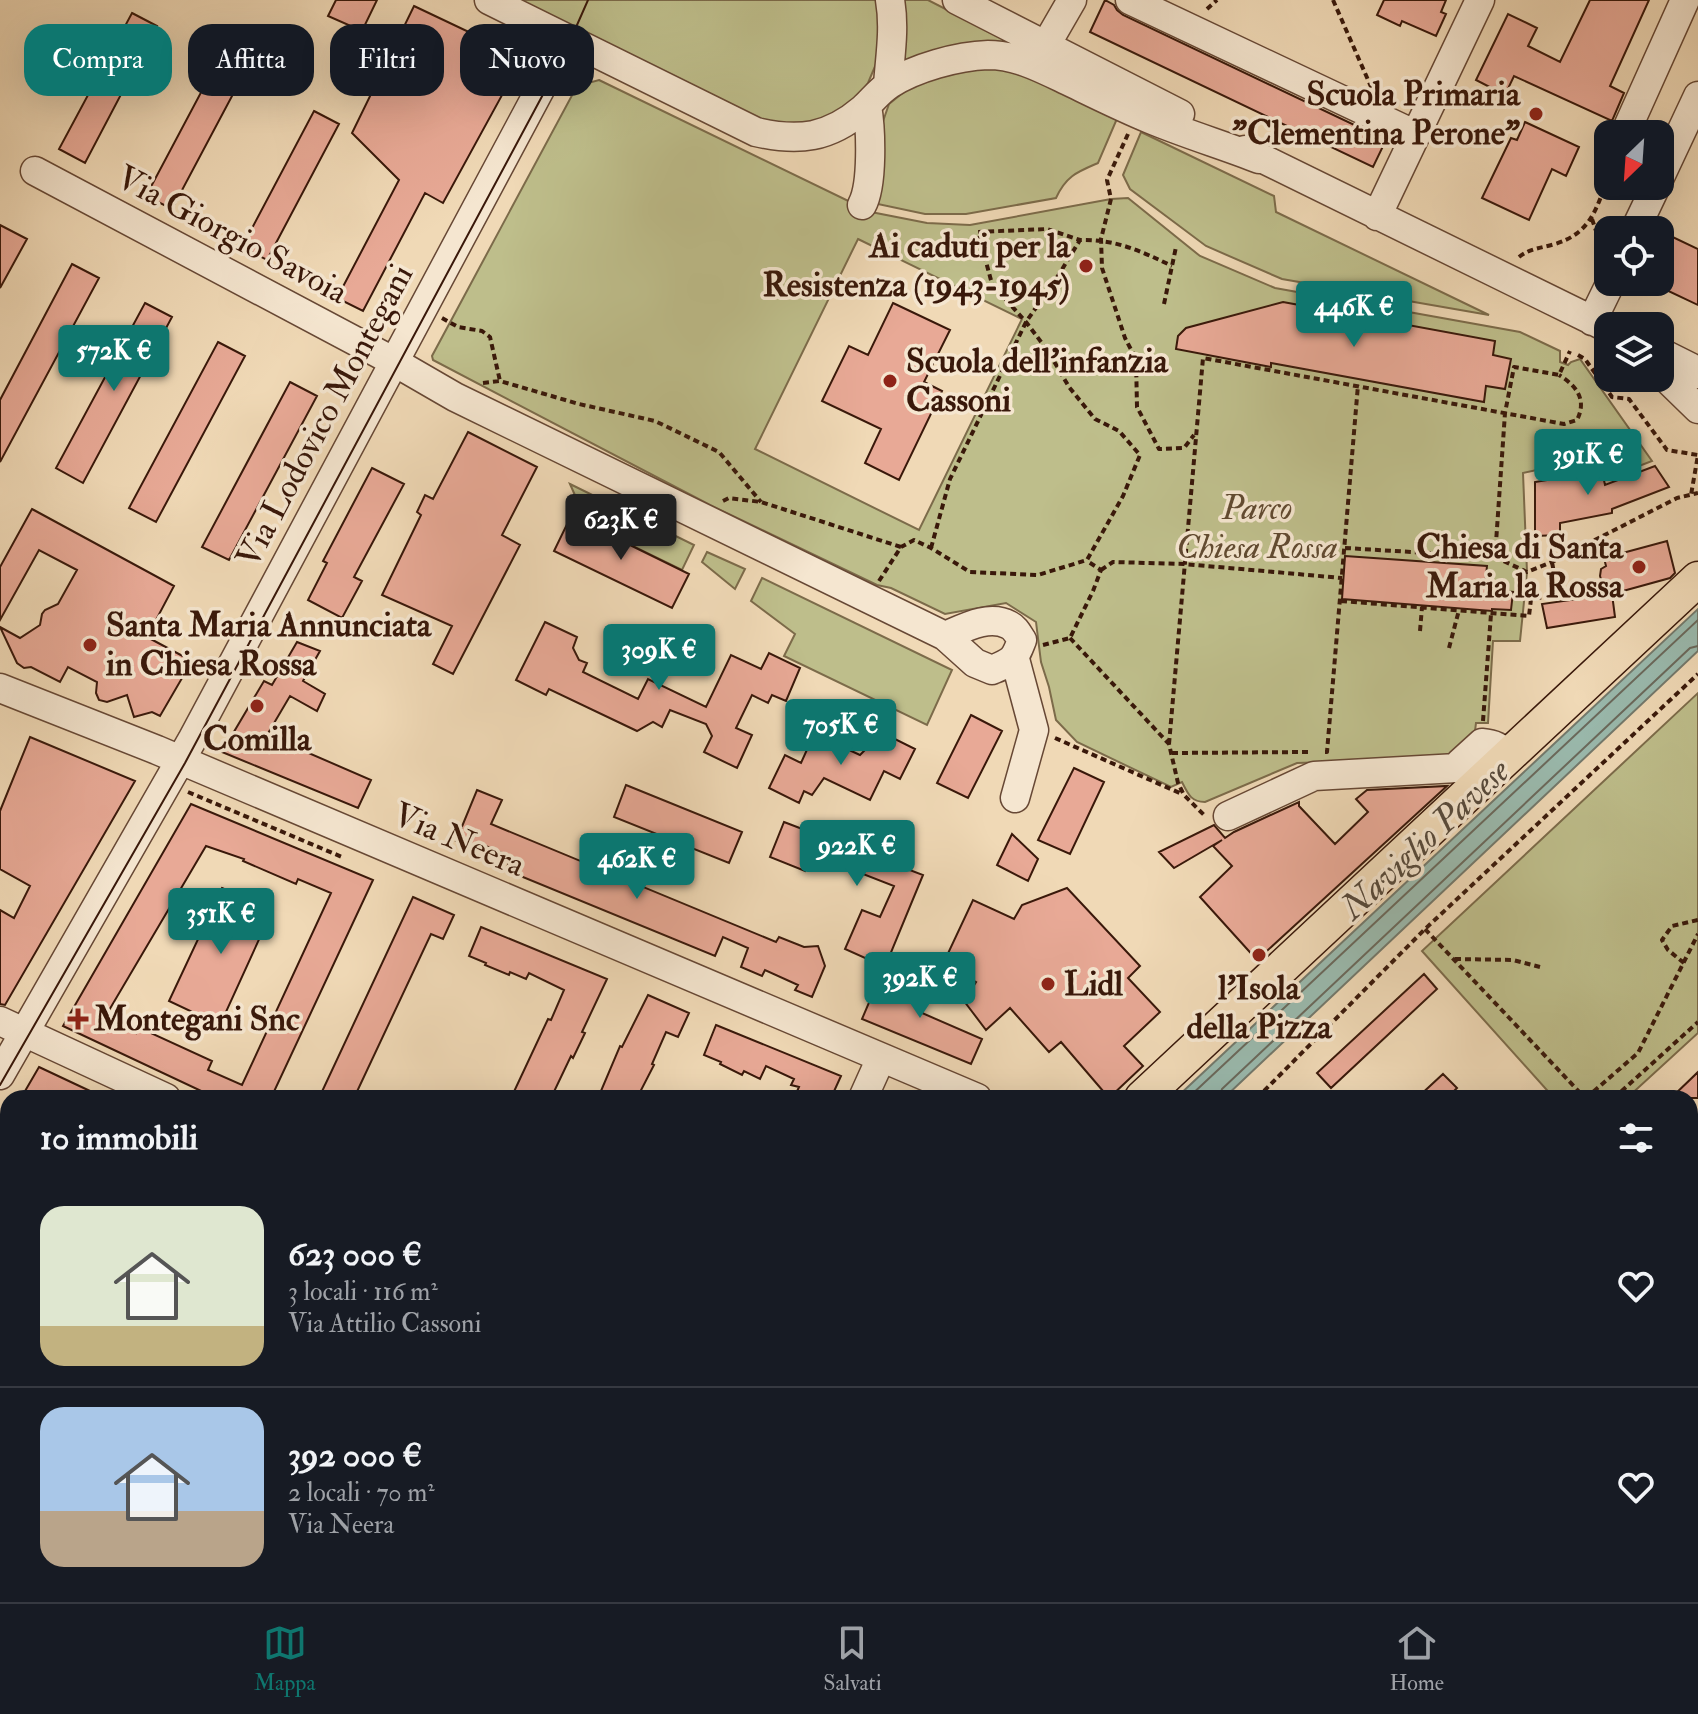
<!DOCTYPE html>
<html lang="it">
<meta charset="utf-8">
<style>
:root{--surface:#171b24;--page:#20242c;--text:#f1f3f6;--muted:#9ea1a6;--line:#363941;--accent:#0f766e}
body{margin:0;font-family:"IM FELL Double Pica",serif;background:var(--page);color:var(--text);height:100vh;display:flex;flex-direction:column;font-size:30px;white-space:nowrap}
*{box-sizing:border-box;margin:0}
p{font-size:26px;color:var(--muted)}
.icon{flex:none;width:44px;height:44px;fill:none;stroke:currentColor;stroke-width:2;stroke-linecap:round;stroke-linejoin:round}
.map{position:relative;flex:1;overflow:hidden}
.drawer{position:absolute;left:0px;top:1090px;width:1698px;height:512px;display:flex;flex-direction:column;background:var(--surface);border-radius:24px 24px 0 0;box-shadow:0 8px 32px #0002}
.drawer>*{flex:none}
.hud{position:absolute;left:24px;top:24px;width:800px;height:72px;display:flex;gap:16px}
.needle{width:52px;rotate:205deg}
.fabs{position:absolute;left:1594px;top:120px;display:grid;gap:16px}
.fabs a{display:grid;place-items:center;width:80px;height:80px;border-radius:16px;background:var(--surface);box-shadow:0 8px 32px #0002;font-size:40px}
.price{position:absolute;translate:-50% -68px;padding:0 18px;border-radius:8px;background:var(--accent);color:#fff;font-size:26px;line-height:52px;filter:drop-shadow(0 2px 4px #0008)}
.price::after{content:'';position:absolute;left:50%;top:48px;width:24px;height:18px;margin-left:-12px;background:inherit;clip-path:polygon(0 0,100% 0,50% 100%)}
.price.selected{background:#222;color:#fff}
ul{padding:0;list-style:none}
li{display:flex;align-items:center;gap:24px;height:200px;padding:0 40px}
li+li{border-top:2px solid var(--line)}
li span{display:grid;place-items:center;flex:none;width:224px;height:160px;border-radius:24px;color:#555}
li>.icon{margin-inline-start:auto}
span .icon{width:96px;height:96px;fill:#fffc;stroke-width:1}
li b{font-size:34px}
h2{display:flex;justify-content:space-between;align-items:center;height:96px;padding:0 40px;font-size:34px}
.pill{padding:0 28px;border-radius:24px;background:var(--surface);box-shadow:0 8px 32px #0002;font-size:28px;line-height:72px}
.pill.selected{background:var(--accent);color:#fff}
.tabs{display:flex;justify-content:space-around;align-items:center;height:112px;border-top:2px solid var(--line);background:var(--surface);font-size:22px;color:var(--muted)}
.tabs a{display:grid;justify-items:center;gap:4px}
.tabs .selected{color:var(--accent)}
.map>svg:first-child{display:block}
.green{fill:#bebe8b;stroke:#7c6b4a;stroke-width:2;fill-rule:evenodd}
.water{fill:#9abaae;stroke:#73796c;stroke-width:2}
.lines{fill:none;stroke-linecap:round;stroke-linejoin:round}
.shore{stroke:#6a695c;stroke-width:2}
.building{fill:#e8a996;stroke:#39180a;stroke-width:2;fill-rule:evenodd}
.minor-casing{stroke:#674835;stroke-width:31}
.major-casing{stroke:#39180a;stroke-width:37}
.path{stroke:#39180a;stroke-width:4;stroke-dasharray:6 4;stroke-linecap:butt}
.minor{stroke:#f5e6d0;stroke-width:28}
.major{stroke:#f0d9b6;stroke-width:34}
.tram{stroke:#39180a;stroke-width:2}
.poi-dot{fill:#8f2418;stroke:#f5e6d0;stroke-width:3}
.labels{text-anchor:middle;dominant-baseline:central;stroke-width:7;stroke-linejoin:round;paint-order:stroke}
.poi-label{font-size:34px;font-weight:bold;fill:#39180a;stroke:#f5e6d0;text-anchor:start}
.street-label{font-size:34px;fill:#39180a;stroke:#f5e6d0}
.park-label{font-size:34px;font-style:italic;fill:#614a31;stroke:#f5e6d0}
.water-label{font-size:36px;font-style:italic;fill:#56493b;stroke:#f5e6d0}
</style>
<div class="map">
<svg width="1698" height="1602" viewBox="0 0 1698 1602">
<rect width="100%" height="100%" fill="#f0d9b6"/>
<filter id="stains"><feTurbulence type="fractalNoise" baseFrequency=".0025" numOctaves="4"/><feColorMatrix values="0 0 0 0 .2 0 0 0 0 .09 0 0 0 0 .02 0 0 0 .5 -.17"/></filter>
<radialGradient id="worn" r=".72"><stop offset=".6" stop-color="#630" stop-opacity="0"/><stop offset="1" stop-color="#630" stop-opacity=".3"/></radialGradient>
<path class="green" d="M506,0H878L879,57L868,83L859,95L829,119L775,127Z
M901,0H928L1010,42L1011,45L904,67Z
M1021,67L1119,114L1098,163C1077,172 1066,176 1056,198L966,214H925L873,203L881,127L889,104L915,83L950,70Z
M599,80L871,212L927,223L970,225L1111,199L1128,198L1200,256L1275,288L1520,332L1560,351V362L1568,365L1571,362L1580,359L1652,461L1634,468L1606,455L1523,473L1527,572L1520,641H1493L1488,723H1476L1475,731L1446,758L1297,763L1205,802C1191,802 1188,794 1182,782L1171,787L1077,742L1056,720L1049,687L1041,662L1036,622L1006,603L945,614L891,588L877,585L710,505L433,360L432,356L577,86ZM858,239L1022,319L919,530L755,449Z
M1141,132L1274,196L1276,212L1489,315L1282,279L1206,246L1130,189L1123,175Z
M570,484L694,545L682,570L571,516L578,502Z
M707,552L745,569L735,589L702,562Z
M762,578L952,670L927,725L784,656L795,634L751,601Z
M1698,693V1033L1627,1098H1554L1422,951Z
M1698,1442V1602H1426L1433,1594H1690V1443Z"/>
<path class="water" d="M1698,609V651L1224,1098H1176Z"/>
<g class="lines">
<path class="shore" d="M1188,1098L1698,620
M1219,1098L1222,1089L1690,648L1698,646"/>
</g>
<path class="building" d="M336,0H377L362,31L328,16Z
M1105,0L1114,5L1117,10L1123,15L1386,140L1373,167L1090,32Z
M1384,0H1446L1441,12L1446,14L1436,36L1402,21L1400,26L1377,15Z
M1590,0H1649L1610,86L1624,93L1612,121L1514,76L1505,95L1476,80L1508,14L1537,28L1528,46L1560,62Z
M414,6L490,42L482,60L513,75L443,203L425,193L363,311L337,298L399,180L352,133Z
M132,13L157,26L85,163L59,149Z
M232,34L258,47L172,209L146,196Z
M314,111L339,124L267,260L242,247Z
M1525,122L1579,147L1566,176L1552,169L1529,220L1482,198L1511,138L1517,140Z
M0,225L27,239L0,288Z
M1660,231L1698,249V305L1660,287Z
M72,264L99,278L0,462V400Z
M1283,302L1495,341L1493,355L1511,359L1505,389L1486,386L1484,402L1271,363V367L1176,349L1178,336L1186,328Z
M145,303L172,317L83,483L56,468Z
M893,303L950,330L924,382L942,391L899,480L865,463L881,429L822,401L849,346L868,355Z
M218,342L245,356L156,522L129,508Z
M290,382L317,396L229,560L202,547Z
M468,432L537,467L502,535L520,545L453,674L433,664L452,626L382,595L421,515L417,512L425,495L433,499Z
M1655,466L1669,487L1612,509V513L1560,523V535L1535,536V482L1602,471L1605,485Z
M372,468L404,484L354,577L362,581L342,618L308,600L327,563L323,561Z
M32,509L174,586L147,637L192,661L160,716L152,712L134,717L127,695L107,702L99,700L96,693L97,682L68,667L60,682L31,667L24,668L17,663L0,627L20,638L40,625L42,614L45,610L58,604L77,570L39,550L0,620V567Z
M571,516L689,574L672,608L554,551Z
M1667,541L1675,573L1670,578L1612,594L1615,617L1547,628L1542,604L1606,595L1600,576L1601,569L1606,566L1604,558Z
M1345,556L1487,566L1485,585L1495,586L1494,590L1513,592L1511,610L1492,609V611L1342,599Z
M545,622L577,637L573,648L579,660L587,663L583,672L638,699L648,679L706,707L731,655L761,669L769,653L800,668L786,701L772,695L768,703L752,695L736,728L752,735L737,768L704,752L712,736L706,724L670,710L662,727L653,722L637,731L549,689L546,695L516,680Z
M297,642L320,651L303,681L325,694L317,711L290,696L267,735L371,780L358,808L222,752L264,681L272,685Z
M971,715L1002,731L968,798L937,783Z
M814,734L860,755L868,747L872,740L880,744L885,734L915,749L900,779L884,771L870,800L824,778L812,795L804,791L799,803L769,788L785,755L801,763Z
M30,737L135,781L5,1005L0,1004V910L14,918L30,886L0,869V811Z
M1074,768L1104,782L1070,854L1038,840Z
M626,785L742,832L729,863L614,817Z
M1447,786L1257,960L1200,897L1232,866L1213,846L1222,840L1174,868L1159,852L1214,825L1225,838L1234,832L1299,802V806L1335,844L1368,812L1356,799L1367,790Z
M477,790L502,800L491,824L776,942L779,937L804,947L818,946L825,966L812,997L795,990L798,985L765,970L762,976L741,967L748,948L723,937L715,956L506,870L511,857L486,846L483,852L456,841Z
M191,804L373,880L271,1098H216L63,1026ZM206,846L244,859L243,861L296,884L298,879L331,893L242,1085L208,1070L212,1061L138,1027L136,1033L105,1017Z
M784,822L923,875L885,967L845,949L862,910L880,917L894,886L812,854L805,871L770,857Z
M1012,834L1038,859L1028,881L997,865Z
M222,888L272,911L220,1025L169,1001Z
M1067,888L1140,966L1128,978L1160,1012L1124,1046L1143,1066L1109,1098L1061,1042L1049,1052L1010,1008L986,1030L964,1001L976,982L943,964L973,900L1014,919L1022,905Z
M413,897L454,915L443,939L431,934L354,1098H319Z
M481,927L607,979L582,1032L585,1033L573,1058L571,1056L551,1098H511L548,1019L551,1020L564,990L529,973L526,979L510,972L509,975L485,965L486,963L469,956Z
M923,968L938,975L922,1013L982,1039L971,1064L862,1019L876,986L909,1001Z
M1424,974L1437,989L1331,1088L1317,1073Z
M648,995L689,1013L678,1037L666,1032L652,1064L654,1065L637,1098H598L620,1046L622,1047Z
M716,1025L841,1076L831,1098H794L799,1087L791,1085L794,1079L766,1066L760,1079L744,1071L742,1075L720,1064L721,1062L704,1055Z
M39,1067L73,1083L105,1098H21Z
M1698,1072V1098H1671Z
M1443,1074L1457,1088L1447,1098H1417Z"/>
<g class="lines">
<defs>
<path id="minor" d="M489,0L756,132C799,142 829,138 863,109C872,101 880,90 890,84C915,68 957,56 988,55C1017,55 1043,69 1068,81C1095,94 1123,108 1150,119C1186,134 1223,145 1259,159
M957,0L1180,114
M1130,0L1416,135
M1046,45L1072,0
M888,85C890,57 895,28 890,0
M1627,129L1685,0
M1245,150L1608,328
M35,171L391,360L455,397L945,636L975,663L992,670C1013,661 1014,661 1022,640C1018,634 1015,628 1009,625C989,614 964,628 945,636
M1660,177L1698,96
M862,205C873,185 871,129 867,106
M1377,216L1480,0
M1635,230L1656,186
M1592,321L1611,282
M1660,352L1690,367L1698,374
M1660,372L1698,409
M1015,659L1034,730L1015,798
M0,688L157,750L977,1098
M1228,816L1314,776L1457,768L1460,763L1482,743C1494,744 1500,747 1509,756
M0,1021L166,1098
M0,1075L192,740L567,39
M863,1098L881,1058
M0,1397L8,1401
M405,1594L421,1602
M1326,1594L1334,1602
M0,1600L8,1583
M622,1602L626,1594
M838,1602L844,1594"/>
<path id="major" d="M1142,1098L1698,579
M739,1602L745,1594"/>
</defs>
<use href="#minor" class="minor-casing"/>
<use href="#major" class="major-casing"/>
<path class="path" d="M1333,0L1372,89
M1207,9L1217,0
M1128,134L1107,180L1111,199L1101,239L1102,268L1125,338L1136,359L1137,407L1159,449L1184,448L1194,435
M1592,219L1601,246L1608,252
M1519,257C1530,248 1542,248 1555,244C1591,233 1596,209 1608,178
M1164,304L1176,247
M442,318L458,327L482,331L490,337L500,381
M1578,355L1585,359L1612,397L1629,399L1667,450L1698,455L1691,495
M483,383L500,381L579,404L655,421L719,452L761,502
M723,501L729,498L761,502L901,547
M931,548L950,479L1026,322L1058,276L1080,240C1115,239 1141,251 1172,266
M1345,548L1495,557L1527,572L1552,562L1677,498L1698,493
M1495,557L1505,413L1514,367L1559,375L1570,351
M1101,570L1113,562L1184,564L1342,578
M879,581L901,547L914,540L931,548L970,572L1038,575L1087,560L1123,496L1140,455L1119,431L1095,419L1069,387L1048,351L1026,322L992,284L978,232L1047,229L1080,240
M1341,601L1529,616L1531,599L1558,595L1552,562
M1420,631L1422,607
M1070,638L1169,744L1178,783L1184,795L1206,817
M1043,645L1070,638L1093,591L1101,570L1087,561
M1449,648L1459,610
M1483,721L1491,614
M1055,738L1182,794
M1169,744L1203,358L1564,424L1577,420C1587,400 1577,386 1559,375
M1325,752H1327L1358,385
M1172,753L1308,752
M188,792L342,857
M1425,929L1585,1098
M1455,959L1513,960L1540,967
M1684,963L1668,950L1662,940L1672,926L1698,920
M1257,1098L1425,929L1698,674
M1586,1098L1638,1053L1698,934
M1614,1098L1698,1022
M999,1594L1007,1602
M980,1602L986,1594
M1408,1602L1415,1594"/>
<use href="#minor" class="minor"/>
<use href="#major" class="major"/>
<path class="tram" d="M0,1085L185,763L562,59L588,0"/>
</g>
<g class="poi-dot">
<circle cx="1536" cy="114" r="8"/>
<circle cx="1086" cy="266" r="8"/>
<circle cx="890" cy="381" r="8"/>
<circle cx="1639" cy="567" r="8"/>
<circle cx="90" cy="645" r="8"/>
<circle cx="257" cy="706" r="8"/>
<circle cx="1259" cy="955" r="8"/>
<circle cx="1048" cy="984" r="8"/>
<path d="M74 1007h8v8h8v8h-8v8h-8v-8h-8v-8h8z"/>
</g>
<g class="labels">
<g class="poi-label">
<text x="1520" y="94" text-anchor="end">Scuola Primaria<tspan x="1520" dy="39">"Clementina Perone"</tspan></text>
<text x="1070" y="246" text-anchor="end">Ai caduti per la<tspan x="1070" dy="39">Resistenza (1943-1945)</tspan></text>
<text x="906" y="361">Scuola dell'infanzia<tspan x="906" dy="39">Cassoni</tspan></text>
<text x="1623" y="547" text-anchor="end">Chiesa di Santa<tspan x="1623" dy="39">Maria la Rossa</tspan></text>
<text x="106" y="625">Santa Maria Annunciata<tspan x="106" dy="39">in Chiesa Rossa</tspan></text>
<text x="257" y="739" text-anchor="middle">Comilla</text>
<text x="1064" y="984">Lidl</text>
<text x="1259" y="988" text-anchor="middle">l'Isola<tspan x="1259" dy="39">della Pizza</tspan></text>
<text x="94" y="1019">Montegani Snc</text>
</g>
<g class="street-label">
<text transform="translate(232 235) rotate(28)">Via Giorgio Savoia</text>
<text transform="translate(325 416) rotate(-62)">Via Lodovico Montegani</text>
<text transform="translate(459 840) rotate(23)">Via Neera</text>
</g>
<g class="park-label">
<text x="1257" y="508">Parco<tspan x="1257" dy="39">Chiesa Rossa</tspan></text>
</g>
<g class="water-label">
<text transform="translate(1425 839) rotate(-43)">Naviglio Pavese</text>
</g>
</g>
<rect width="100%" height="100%" filter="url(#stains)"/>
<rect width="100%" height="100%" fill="url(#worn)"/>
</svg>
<div class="fabs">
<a><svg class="needle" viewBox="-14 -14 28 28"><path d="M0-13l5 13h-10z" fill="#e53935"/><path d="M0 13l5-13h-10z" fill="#9ea1a6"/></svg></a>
<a><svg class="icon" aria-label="locate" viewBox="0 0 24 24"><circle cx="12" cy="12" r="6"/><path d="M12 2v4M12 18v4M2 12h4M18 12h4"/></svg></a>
<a><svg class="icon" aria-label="layers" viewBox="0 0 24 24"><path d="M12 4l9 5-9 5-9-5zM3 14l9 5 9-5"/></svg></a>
</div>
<b class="price" style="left:1354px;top:349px">446K €</b>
<b class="price" style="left:114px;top:393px">572K €</b>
<b class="price" style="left:1588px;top:497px">391K €</b>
<b class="price selected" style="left:621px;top:562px">623K €</b>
<b class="price" style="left:659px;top:692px">309K €</b>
<b class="price" style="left:841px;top:767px">705K €</b>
<b class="price" style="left:857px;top:888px">922K €</b>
<b class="price" style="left:637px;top:901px">462K €</b>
<b class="price" style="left:221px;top:956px">351K €</b>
<b class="price" style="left:920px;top:1020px">392K €</b>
<div class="hud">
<a class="pill selected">Compra</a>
<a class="pill">Affitta</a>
<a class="pill">Filtri</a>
<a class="pill">Nuovo</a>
</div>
<section class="drawer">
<h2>10 immobili<svg class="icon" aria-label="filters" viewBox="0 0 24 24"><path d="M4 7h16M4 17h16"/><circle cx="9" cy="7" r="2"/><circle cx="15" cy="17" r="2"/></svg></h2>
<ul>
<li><span style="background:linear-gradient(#dfe7d0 75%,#c2b280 0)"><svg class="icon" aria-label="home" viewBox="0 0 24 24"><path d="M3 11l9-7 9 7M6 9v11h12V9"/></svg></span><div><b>623 000 €</b><p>3 locali · 116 m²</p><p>Via Attilio Cassoni</p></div><svg class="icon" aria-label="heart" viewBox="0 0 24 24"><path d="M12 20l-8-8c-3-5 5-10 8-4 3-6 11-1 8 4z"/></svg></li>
<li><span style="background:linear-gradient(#a9c7e8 65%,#b9a48a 0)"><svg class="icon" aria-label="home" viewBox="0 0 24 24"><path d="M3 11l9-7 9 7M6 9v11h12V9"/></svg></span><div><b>392 000 €</b><p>2 locali · 70 m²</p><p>Via Neera</p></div><svg class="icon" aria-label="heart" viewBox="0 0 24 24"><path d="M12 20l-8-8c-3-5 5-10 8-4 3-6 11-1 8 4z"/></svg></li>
</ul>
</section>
</div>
<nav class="tabs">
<a class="selected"><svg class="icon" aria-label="map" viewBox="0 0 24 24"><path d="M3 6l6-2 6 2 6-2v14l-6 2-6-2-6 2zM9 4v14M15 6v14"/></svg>Mappa</a>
<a><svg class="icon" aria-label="saved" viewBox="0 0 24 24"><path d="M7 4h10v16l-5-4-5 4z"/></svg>Salvati</a>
<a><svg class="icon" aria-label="home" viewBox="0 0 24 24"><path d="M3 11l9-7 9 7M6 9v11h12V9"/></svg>Home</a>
</nav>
